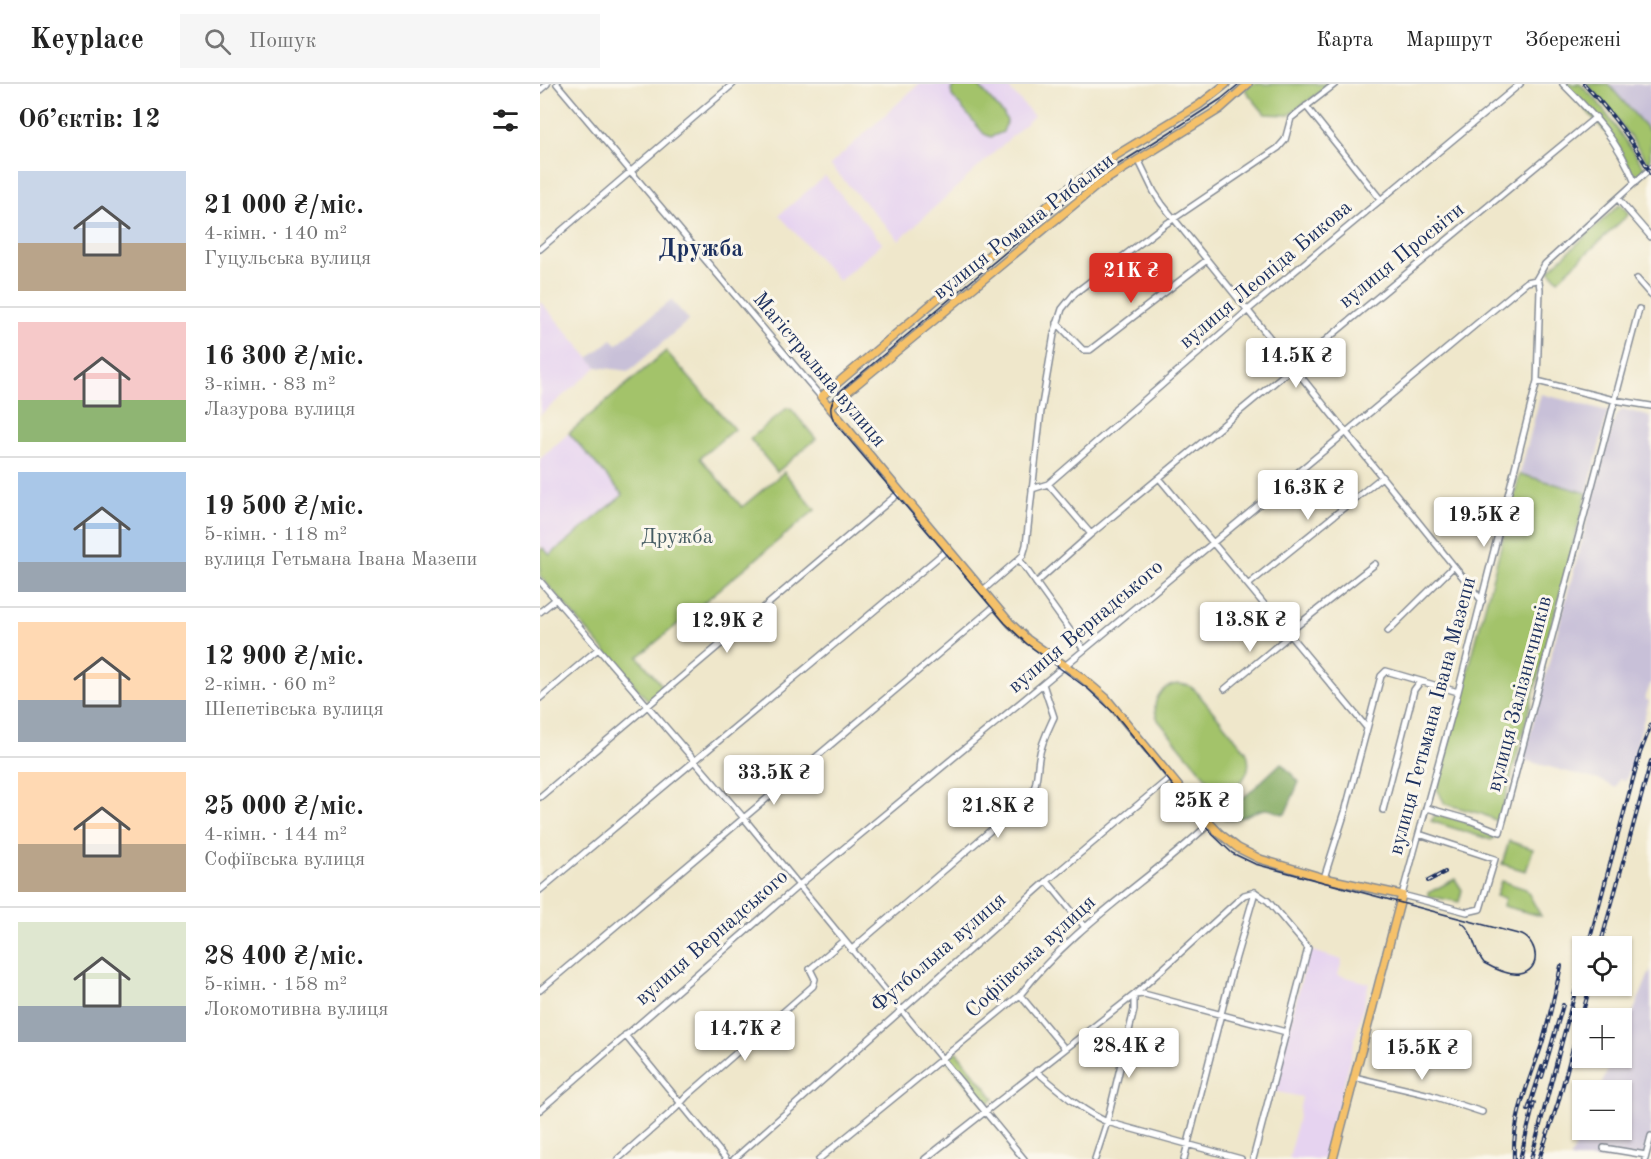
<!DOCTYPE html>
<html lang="uk">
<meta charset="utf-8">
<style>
:root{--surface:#fff;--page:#f6f6f6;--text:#222;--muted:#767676;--line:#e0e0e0;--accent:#d93025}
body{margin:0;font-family:"Old Standard TT",serif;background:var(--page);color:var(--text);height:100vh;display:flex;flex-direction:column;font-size:22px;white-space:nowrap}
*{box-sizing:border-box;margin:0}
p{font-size:20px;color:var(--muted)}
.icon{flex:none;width:33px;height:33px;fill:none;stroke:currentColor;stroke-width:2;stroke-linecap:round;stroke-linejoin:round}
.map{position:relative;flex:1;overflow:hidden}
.panel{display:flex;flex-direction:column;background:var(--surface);width:540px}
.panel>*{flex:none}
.fabs{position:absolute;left:1032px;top:852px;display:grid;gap:12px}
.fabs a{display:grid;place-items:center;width:60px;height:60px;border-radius:0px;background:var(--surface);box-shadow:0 2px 4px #0004;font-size:30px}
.price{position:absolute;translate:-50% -51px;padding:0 14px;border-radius:6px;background:#fff;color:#222;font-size:20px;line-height:39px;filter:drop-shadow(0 2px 3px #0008)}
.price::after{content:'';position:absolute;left:50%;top:36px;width:18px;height:14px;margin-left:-9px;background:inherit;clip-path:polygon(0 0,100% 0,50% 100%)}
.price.on{background:var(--accent);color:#fff}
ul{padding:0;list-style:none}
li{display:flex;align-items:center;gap:18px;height:150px;padding:0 18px}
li+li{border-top:2px solid var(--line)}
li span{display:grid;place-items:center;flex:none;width:168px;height:120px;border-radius:0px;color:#555}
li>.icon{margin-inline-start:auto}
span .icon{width:72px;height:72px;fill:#fffc;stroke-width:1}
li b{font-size:26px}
h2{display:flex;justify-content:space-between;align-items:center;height:72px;padding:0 18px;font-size:26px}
header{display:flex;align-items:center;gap:36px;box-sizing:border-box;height:84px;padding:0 30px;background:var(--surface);border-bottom:2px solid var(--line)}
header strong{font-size:28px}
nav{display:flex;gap:33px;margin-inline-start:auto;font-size:21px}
.search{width:420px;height:54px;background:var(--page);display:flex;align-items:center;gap:15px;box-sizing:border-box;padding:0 21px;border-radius:0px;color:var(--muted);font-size:22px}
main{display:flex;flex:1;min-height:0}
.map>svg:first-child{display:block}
.built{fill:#e6d3f0}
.industrial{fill:#c8c0d8}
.green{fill:#a3c36b;stroke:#5f7964;stroke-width:1.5}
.forest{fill:#82a95f;stroke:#4e6c5e;stroke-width:1.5}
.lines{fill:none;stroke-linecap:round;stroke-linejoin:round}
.minor-casing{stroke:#858b94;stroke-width:8}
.major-casing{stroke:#858b94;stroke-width:10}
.minor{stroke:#fff;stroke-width:5}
.major{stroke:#f5c16b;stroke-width:7}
.tram{stroke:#1b2f5e;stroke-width:1.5}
.rail-casing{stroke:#1b2f5e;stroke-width:4}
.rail{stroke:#fbf7ec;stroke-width:1.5;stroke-dasharray:4.5;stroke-linecap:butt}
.labels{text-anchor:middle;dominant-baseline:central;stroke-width:6;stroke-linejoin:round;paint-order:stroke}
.street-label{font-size:21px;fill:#1b2f5e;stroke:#fbf7ec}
.park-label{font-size:21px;fill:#445b62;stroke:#fbf7ec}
.quarter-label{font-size:24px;font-weight:bold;fill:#1b2f5e;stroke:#fbf7ec}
</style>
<header>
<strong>Keyplace</strong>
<div class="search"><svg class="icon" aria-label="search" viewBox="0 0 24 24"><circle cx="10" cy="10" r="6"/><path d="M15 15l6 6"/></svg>Пошук</div>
<nav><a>Карта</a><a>Маршрут</a><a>Збережені</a></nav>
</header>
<main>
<section class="panel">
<h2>Об’єктів: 12<svg class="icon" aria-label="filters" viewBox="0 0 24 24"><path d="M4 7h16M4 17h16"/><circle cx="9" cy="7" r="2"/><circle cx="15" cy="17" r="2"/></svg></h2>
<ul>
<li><span style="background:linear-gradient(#c9d6e8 60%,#b9a48a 0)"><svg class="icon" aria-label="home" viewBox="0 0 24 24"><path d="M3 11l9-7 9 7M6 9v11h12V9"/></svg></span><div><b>21 000 ₴/міс.</b><p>4-кімн. · 140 m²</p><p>Гуцульська вулиця</p></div></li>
<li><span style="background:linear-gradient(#f6c9c9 65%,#8fb573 0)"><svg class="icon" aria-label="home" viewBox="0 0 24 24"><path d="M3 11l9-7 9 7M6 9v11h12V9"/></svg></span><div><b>16 300 ₴/міс.</b><p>3-кімн. · 83 m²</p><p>Лазурова вулиця</p></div></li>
<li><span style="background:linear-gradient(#a9c7e8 75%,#9aa5b1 0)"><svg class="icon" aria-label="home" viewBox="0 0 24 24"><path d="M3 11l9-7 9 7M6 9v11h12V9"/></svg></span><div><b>19 500 ₴/міс.</b><p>5-кімн. · 118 m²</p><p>вулиця Гетьмана Івана Мазепи</p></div></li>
<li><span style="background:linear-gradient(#ffd9b3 65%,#9aa5b1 0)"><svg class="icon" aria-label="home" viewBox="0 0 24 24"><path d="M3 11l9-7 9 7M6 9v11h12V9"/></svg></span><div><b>12 900 ₴/міс.</b><p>2-кімн. · 60 m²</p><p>Шепетівська вулиця</p></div></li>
<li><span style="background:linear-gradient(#ffd9b3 60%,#b9a48a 0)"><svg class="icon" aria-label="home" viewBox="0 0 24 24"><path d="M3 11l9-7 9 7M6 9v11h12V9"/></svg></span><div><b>25 000 ₴/міс.</b><p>4-кімн. · 144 m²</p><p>Софіївська вулиця</p></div></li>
<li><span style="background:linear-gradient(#dfe7d0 70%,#9aa5b1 0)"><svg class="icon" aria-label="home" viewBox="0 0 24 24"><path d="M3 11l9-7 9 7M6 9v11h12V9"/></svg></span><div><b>28 400 ₴/міс.</b><p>5-кімн. · 158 m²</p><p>Локомотивна вулиця</p></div></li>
</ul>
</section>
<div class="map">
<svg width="1111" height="1075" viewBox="0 0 1111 1075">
<rect width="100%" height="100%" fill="#fbf7ec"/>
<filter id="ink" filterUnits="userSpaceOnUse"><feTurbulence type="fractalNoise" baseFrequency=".0167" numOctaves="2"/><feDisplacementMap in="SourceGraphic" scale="12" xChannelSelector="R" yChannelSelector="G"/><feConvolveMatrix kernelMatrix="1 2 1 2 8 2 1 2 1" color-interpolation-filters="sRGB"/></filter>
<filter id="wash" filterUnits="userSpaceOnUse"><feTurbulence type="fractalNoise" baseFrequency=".008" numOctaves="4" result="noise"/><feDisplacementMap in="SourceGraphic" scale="24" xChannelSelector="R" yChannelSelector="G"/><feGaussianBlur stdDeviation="1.35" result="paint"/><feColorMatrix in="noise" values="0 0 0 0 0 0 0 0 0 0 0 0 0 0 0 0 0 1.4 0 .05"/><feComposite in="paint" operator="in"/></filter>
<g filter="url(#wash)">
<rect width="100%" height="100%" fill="#efe7cb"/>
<path class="built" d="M379,0H465L494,32L359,156L290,81Z
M285,92L342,159L299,197L239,131Z
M0,217L57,283L0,331Z
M29,349L83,411L9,472L0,461V375Z
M769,866L802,876L798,891L829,899L785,1075H749L762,1013L733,1007Z"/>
<path class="industrial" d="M1068,0H1111V49Z
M131,216L149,236L89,287L57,283L49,274L72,255L77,260Z
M1001,310L1068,327L1047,409L980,390Z
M1083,325L1111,333V598L1105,615L1109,617L1091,681L1086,697L1079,695L1076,704L1062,697L983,676L1075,333Z
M1111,885V1052L1105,1075H1030L1043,1046H1082V1006H1059L1073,974H1082V955Z"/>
<path class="green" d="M415,0H437L464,31L467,37L463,48L451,53L444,50L412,12L411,6Z
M711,0H791L749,31L725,30L705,6Z
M1024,0H1040L1058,18L1106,86L1095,96L1079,64Z
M1047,0H1068L1111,49L1110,82C1091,53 1071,25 1047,0Z
M1080,120L1089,130L1018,196L1009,186Z
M126,267L194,345L160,374L202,423L244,388L275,426L98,573L125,605L112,616L108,617L0,492V466L3,464L10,471L83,411L29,349Z
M247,324L251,325L276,355L237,388L210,355Z
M980,390L1047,409L959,738L942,730L905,720L897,705Z
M637,600L648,601L655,606L706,667C716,690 696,711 672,701L618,636C610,619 619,603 637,600Z
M896,730L923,737L956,751L951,756L891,737Z
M969,757L993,765L986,787L962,780Z
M915,795L922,806L919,818L888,812V809Z
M961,797L986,805L1001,832L963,822L965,814L956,812Z
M416,967L454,1014L445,1022L406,975Z"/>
<path class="forest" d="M741,679L759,698L745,730C738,730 733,725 726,725C711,726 692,744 680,731L709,709Z"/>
</g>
<g filter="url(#ink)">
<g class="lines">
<defs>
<path id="minor" d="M17,0L281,313
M1023,0C1055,32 1078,56 1095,99
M0,6L7,0
M766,22L841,116
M598,75L614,108L622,120L942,517
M1078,115L1111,153
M0,165L193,0
M1097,195L1111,211
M996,196L1005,180L1111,84
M517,239L543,266H550L667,176
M997,297L1074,316L1111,322
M619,394L827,644
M508,400L551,450
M492,405L508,400L708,226L980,0
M0,497L203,733L484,1075
M496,499L551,450L1056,33
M709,500L842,393
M442,507L479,475
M0,528L16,515
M848,547L914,482
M748,549L835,480
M544,566L479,475L483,471L486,461L501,327L514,250L522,225L535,209L623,142L738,64L745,56L751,34L795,0
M685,605L750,551
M0,614L58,565
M0,713L359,409
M887,724L929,736L960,748L1099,225
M843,726L874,606L880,598
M879,750L955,775L940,825L927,828L862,811L918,608L997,297L1000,205L999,198L996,196
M784,794L805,728L841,592L846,587L918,608
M507,797L544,842
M0,806L407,466
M311,866L458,740L493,707C498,696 497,685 499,674C501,659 508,646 514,633L503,600
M0,906L455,522
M480,911L525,965
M85,951L186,1075
M496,987C519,1006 540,1026 567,1038L701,1075
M814,993L890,1011L942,1028
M0,1026L258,802L544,566L987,198L996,196
M1064,1064L1106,1071
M78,1075L136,1024L147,1012L273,902L275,895L270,885L303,857
M194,1075L507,797L631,693
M279,1075L480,911C534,841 606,799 669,740
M385,1075L594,911L704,811L715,808
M555,1075L567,1038L594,926V911L604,910L746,948
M644,1075L692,887L715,808
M713,1075L768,864L728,817L715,808
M1105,1075L1111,1052"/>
<path id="major" d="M686,0L659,21L575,72L530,103L281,313L470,539L487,555L540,592L566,614L661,730L679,749L698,764L720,775L784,794L862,811L793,1075
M289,323L559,100L680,25L708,0"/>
</defs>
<use href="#minor" class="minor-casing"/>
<use href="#major" class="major-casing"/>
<use href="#minor" class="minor"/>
<use href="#major" class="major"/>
<path class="tram" d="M699,0L681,15L638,43L547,100L299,308C290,319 288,326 295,339L465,539L487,560L548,605L575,630L673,751L692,769L715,780L982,851C999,859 1001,887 980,890C968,892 953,884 944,879C933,866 935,848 921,838"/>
<defs>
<path id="rail" d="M1044,0C1069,26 1094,58 1111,90
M888,797L905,788
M1048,862L1100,669L1111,641
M1060,862L1111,677
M1002,993L1023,921
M988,1026L1002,983
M974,1075C972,1035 988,1000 1001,963C1009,937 1015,909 1021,882
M980,1075L994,1019
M991,1075L1042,882
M999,1075L1018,1019L1050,902"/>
</defs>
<use href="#rail" class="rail-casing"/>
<use href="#rail" class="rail"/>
</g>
</g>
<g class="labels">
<g class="street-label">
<text transform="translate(484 143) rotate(-38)">вулиця Романа Рибалки</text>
<text transform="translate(862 172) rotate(-39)">вулиця Просвіти</text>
<text transform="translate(726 191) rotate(-40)">вулиця Леоніда Бикова</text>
<text transform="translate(279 286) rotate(50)">Магістральна вулиця</text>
<text transform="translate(546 543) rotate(-40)">вулиця Вернадського</text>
<text transform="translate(980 610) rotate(-75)">вулиця Залізничників</text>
<text transform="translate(893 632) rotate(-75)">вулиця Гетьмана Івана Мазепи</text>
<text transform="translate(172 854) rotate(-41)">вулиця Вернадського</text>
<text transform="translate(399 869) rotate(-41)">Футбольна вулиця</text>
<text transform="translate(491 873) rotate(-43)">Софіївська вулиця</text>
</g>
<g class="park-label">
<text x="137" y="453">Дружба</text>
</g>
<g class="quarter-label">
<text x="161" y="166">Дружба</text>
</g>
</g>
</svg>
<div class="fabs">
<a><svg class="icon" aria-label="locate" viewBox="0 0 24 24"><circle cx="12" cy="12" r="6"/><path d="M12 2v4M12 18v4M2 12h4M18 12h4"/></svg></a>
<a>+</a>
<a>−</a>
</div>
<b class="price on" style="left:591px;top:220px">21K ₴</b>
<b class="price" style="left:756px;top:305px">14.5K ₴</b>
<b class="price" style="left:768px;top:437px">16.3K ₴</b>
<b class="price" style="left:944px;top:464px">19.5K ₴</b>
<b class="price" style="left:710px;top:569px">13.8K ₴</b>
<b class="price" style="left:187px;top:570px">12.9K ₴</b>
<b class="price" style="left:234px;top:722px">33.5K ₴</b>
<b class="price" style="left:662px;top:750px">25K ₴</b>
<b class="price" style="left:458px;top:755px">21.8K ₴</b>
<b class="price" style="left:205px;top:978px">14.7K ₴</b>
<b class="price" style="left:589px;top:995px">28.4K ₴</b>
<b class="price" style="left:882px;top:997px">15.5K ₴</b>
</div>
</main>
